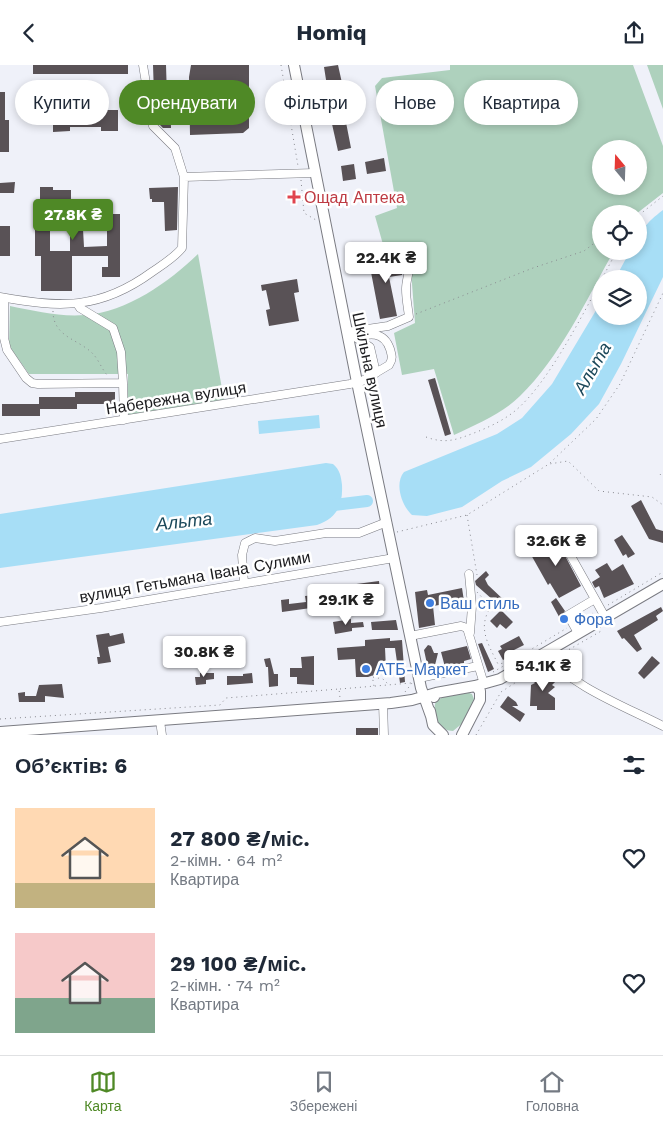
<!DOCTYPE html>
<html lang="uk">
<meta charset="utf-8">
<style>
:root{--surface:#fff;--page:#f2f2f3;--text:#1f2937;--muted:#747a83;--line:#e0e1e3;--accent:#4f8926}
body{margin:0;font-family:"Work Sans",sans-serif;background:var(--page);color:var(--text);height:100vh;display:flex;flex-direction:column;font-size:19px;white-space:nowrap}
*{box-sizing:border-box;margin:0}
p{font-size:16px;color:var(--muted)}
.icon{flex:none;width:28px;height:28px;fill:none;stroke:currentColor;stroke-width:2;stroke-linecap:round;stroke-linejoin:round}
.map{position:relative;height:670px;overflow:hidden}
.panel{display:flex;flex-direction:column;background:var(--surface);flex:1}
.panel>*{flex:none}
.guide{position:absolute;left:15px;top:15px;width:634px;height:45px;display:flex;gap:10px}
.needle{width:32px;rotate:341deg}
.tools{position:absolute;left:592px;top:75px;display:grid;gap:10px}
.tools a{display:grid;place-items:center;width:55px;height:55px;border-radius:50%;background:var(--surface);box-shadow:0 2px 8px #0003;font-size:25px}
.price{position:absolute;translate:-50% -42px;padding:0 11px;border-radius:5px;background:#fff;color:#222;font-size:16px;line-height:32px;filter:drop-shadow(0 1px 2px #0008)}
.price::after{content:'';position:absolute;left:50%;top:30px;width:15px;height:11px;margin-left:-8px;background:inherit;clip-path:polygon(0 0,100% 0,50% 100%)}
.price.current{background:var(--accent);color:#fff}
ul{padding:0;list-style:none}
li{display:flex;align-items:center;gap:15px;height:125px;padding:0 15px}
li span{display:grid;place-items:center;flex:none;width:140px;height:100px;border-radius:0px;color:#555}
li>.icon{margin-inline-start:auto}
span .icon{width:60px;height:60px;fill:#fffc;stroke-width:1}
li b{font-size:21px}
h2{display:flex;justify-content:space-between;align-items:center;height:60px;padding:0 15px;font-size:21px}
.pill{padding:0 18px;border-radius:22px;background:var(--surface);box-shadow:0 2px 8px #0003;font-size:18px;line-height:45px}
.pill.current{background:var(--accent);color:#fff}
header{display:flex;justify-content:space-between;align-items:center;height:65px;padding:0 15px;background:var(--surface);font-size:22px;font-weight:700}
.menu{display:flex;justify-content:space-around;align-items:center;height:70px;border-top:1px solid var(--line);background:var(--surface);font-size:14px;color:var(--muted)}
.menu a{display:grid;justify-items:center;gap:2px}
.menu .current{color:var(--accent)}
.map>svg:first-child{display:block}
.green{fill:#aed1bd;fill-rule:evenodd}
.water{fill:#a7def6}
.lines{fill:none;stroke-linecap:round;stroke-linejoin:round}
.river{stroke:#a7def6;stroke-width:12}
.building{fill:#595256;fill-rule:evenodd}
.minor-casing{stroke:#7a7b82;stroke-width:9}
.major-casing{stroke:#7a7b82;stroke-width:12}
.path{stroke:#898a90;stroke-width:1;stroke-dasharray:1 4;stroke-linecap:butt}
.minor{stroke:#fff;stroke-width:8}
.major{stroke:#fff;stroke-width:10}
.health-dot{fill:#e0444e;stroke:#fff;stroke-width:2}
.shop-dot{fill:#3f7fe0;stroke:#fff;stroke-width:2}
.labels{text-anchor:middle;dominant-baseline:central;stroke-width:5;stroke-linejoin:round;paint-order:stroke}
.health-label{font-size:16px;fill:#be3a42;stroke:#fff;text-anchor:start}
.street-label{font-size:16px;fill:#1c1c1f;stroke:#fff}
.shop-label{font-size:16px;fill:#366cbe;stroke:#fff;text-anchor:start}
.water-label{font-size:18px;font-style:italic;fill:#1b485a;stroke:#fff}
</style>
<header><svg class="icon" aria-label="back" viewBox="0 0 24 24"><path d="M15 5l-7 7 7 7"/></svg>Homiq<svg class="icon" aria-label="share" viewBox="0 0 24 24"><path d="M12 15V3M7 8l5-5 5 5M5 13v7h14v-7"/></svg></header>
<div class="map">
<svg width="663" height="670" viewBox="0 0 663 670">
<rect width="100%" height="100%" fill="#eff1f9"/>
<path class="green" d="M450,0H633L663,81V128L636,149H601V186H614C586,235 561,291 520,331C502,349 477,359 454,370L434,304L402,310L394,268L415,258L409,179L384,183L375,151L397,143L375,21L382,13L450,5ZM601,84H639V121H601Z
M647,0H663V44Z
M198,189L224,335L131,351L127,348L128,309H29L9,281L10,241C35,246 59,252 85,250C127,247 169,217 198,189Z
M467,627L472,629L474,634L464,657L453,666C439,666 431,649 436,636L445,631Z"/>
<path class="water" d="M663,145V212L621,299L599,339L571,369L531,402L502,416L462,442L427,451L412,450C402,441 394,419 404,407L497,369L522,353L552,319L601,237V251H639V214H615L630,186H639C639,165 646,158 663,145Z
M319,350L320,363L259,369L258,356Z
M326,398L333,399C340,405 341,411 342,420C343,440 337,453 317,460L0,503V449Z"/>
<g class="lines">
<path class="river" d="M326,441L367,436"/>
</g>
<path class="building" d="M33,0H128V9H33Z
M153,0H166L167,32H170L171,63H163L158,58L157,30H154Z
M191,0H249V63L243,68L190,70L189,12Z
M338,0L342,18L327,21L324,2Z
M0,27H5V55H9V87H0Z
M77,35H94V45H118V66H101V62H70V66L53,67V44H77Z
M344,47L351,83L338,86L330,50Z
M384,93L386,106L367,109L365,97Z
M354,99L356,114L343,116L341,101Z
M15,117L14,128H0V118Z
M40,122H53V125H71V136H53L54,155H71V149H120V212H102V202H108V191H72V226H41V191H35V161H40ZM83,164H107V181L84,182ZM70,165V186H50V166Z
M178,122L177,165L165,166L164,137H152V134H150L149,123Z
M0,161H10V191H0Z
M401,190L404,198L402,210L389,212L397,251L380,254L370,202L379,200L378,194Z
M297,214L299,227L294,228L299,256L269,261L266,245L270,244L266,225L262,226L261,220Z
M435,313L451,369L445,371L428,315Z
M75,327H115V339H77V344H40V351H2V339H39V332H75Z
M641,435L656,464L663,466V478L649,474L631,441Z
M622,470L635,489L628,493L626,489L623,491L614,475Z
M561,471L566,480L561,483L581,521L559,533L550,518L548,520L530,488Z
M607,498L612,506L623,499L634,519L604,533L599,521L595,523L592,517L600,512L595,505Z
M486,506L489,510L485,514L488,520L506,537L501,542L476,520L475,516Z
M379,516L380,528L351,532L349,520Z
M462,523L464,536L433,541L435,560L419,563L415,527L427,525L428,530Z
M315,530L316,539L311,540V543L282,547L281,535L289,534V539L306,537L305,531Z
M556,533L565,546L562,550L566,557L563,559L551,537Z
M661,542L663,546L656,551L658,555L634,570L642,584L637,587L624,573L622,574L617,566Z
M501,545L513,557L506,564L500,559L497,563L490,556Z
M351,554V558L363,557L364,562L352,563V566L335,569L333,557Z
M396,555L398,565H372L371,557Z
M109,568L110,571L123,568L125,578L108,582L111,597L98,599L97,592H100L96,570Z
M519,571L524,580L510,587L511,590L503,595L498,586L502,584L500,581Z
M390,573V576L402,575L405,617L400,618L395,583H385L386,604L377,605L374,610L368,612H356L355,594L338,595L337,583L365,581V575Z
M482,578L494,604L488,607L478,579Z
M428,580L431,581L434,588H438L435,600L432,602L427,599L424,585Z
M467,581L471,594L464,596V598L445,602L441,587Z
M314,591V620L297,619V612H290V603H302L301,592Z
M652,591L660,598L644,614L638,608Z
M270,593L274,609H278V621L269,622L268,602H266L264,594Z
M537,605L546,616L554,608L559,613L552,620L555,622L548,628L555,633V645H537V641H530L531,620L535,618L529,611Z
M200,608H214V614L206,615V619L196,620L195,612H200Z
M252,608L253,618L227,620V611H243V609Z
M62,619L64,633L45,631V637H19L18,628L25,627V631H36L39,620Z
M508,631L516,637L518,641H512L525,649L520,657L500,642Z
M356,663H378V670H356Z"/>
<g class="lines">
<defs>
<path id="minor" d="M143,0L153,61L175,83L184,112
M0,232C60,243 100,245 152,207C162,200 174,193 182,183L184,112L314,108
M4,233V273L7,285L26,313L32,318L38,319L123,318L124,355
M78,240L80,243L113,263L121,287L123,318
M347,267L388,261L409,252C408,243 406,234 406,224C406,210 416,195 402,183L391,184
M355,272L370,282L376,308
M0,374L350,319L362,316L389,300C393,294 392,291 390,284C383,263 365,270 348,273
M568,486L595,534
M469,509L472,541L470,568
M244,518L242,490L245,478L255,473L275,476L326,468H359L387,457
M0,557L101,543L394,493
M578,568L568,550L595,534L605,552
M410,571L461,561L467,563L484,619
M544,588C570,621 626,642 663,661
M419,613L478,601
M383,638L384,670
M160,656L162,670"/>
<path id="major" d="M294,0L357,317L421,623L431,651
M475,621L500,614L663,519
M434,632L436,628L475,621L480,626V635L462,670
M430,646L433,660L443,670
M0,667L391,638L412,635L436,628"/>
</defs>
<use href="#minor" class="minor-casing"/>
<use href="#major" class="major-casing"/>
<path class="path" d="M281,0L298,101
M301,115L304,148L316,155
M639,150L663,131
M53,246C53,273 80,274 94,290C99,296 102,304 107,310
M416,249L533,203L584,186L601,173
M426,372C445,379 456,375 474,368C487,363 500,357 511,349C550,321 592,230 617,186
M550,398L596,354L620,319L663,228
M660,410L663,406
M467,450L477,510
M397,467L467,450L549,399L568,396L599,426L652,432L663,440
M477,527L491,542C477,562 488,579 498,599L510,597L567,563
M608,540L663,507
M580,556L593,548
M556,592L603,565
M493,607L507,599
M372,610L374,621
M373,612L383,614L389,620
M340,624L411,618
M405,627L412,618
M0,654L220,640L226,633L339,624L340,633
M476,670L501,627L544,599"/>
<use href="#minor" class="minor"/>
<use href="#major" class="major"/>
</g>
<path class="health-dot" d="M291.5 124.5h5v5h5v5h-5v5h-5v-5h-5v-5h5z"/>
<g class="shop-dot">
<circle cx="430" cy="538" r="5"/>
<circle cx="564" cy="554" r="5"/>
<circle cx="366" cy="604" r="5"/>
</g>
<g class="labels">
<g class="health-label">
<text x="304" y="132">Ощад Аптека</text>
</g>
<g class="street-label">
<text transform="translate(370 305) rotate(78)">Шкільна вулиця</text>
<text transform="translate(176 333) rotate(-9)">Набережна вулиця</text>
<text transform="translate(195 512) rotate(-10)">вулиця Гетьмана Івана Сулими</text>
</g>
<g class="shop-label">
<text x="440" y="538">Ваш стиль</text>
<text x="574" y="554">Фора</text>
<text x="376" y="604">АТБ-Маркет</text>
</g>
<g class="water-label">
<text transform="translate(592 303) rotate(-60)">Альта</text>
<text transform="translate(184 456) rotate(-6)">Альта</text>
</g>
</g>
</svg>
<div class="tools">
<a><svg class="needle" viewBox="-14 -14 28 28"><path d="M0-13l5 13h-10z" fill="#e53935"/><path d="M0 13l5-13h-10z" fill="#747a83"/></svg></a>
<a><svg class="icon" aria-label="locate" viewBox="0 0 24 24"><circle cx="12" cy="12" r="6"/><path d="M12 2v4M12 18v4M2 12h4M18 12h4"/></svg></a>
<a><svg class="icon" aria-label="layers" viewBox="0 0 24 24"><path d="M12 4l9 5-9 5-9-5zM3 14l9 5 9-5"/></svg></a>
</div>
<b class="price current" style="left:73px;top:176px">27.8K ₴</b>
<b class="price" style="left:386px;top:219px">22.4K ₴</b>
<b class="price" style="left:556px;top:502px">32.6K ₴</b>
<b class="price" style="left:346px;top:561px">29.1K ₴</b>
<b class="price" style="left:204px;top:613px">30.8K ₴</b>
<b class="price" style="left:543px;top:627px">54.1K ₴</b>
<div class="guide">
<a class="pill">Купити</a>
<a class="pill current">Орендувати</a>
<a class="pill">Фільтри</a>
<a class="pill">Нове</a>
<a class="pill">Квартира</a>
</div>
</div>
<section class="panel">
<h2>Об’єктів: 6<svg class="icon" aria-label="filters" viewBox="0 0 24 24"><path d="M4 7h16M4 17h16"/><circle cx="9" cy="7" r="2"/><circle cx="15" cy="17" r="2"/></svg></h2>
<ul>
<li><span style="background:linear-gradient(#ffd9b3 75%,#c2b280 0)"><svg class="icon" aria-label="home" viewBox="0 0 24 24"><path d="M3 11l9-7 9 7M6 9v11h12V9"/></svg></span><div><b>27 800 ₴/міс.</b><p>2-кімн. · 64 m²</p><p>Квартира</p></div><svg class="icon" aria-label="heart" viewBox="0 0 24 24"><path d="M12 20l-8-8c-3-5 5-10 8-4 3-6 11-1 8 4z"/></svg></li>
<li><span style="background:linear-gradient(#f6c9c9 65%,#7fa58c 0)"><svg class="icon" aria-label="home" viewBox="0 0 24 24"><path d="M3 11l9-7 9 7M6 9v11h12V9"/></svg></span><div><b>29 100 ₴/міс.</b><p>2-кімн. · 74 m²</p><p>Квартира</p></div><svg class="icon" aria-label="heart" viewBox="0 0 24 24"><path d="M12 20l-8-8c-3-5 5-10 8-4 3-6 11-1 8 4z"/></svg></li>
</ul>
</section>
<nav class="menu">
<a class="current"><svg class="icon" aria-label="map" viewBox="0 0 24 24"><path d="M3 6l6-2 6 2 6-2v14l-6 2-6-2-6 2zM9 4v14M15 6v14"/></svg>Карта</a>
<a><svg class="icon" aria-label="saved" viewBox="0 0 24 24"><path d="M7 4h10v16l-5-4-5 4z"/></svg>Збережені</a>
<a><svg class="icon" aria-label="home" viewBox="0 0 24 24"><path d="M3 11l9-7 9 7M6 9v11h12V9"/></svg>Головна</a>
</nav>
